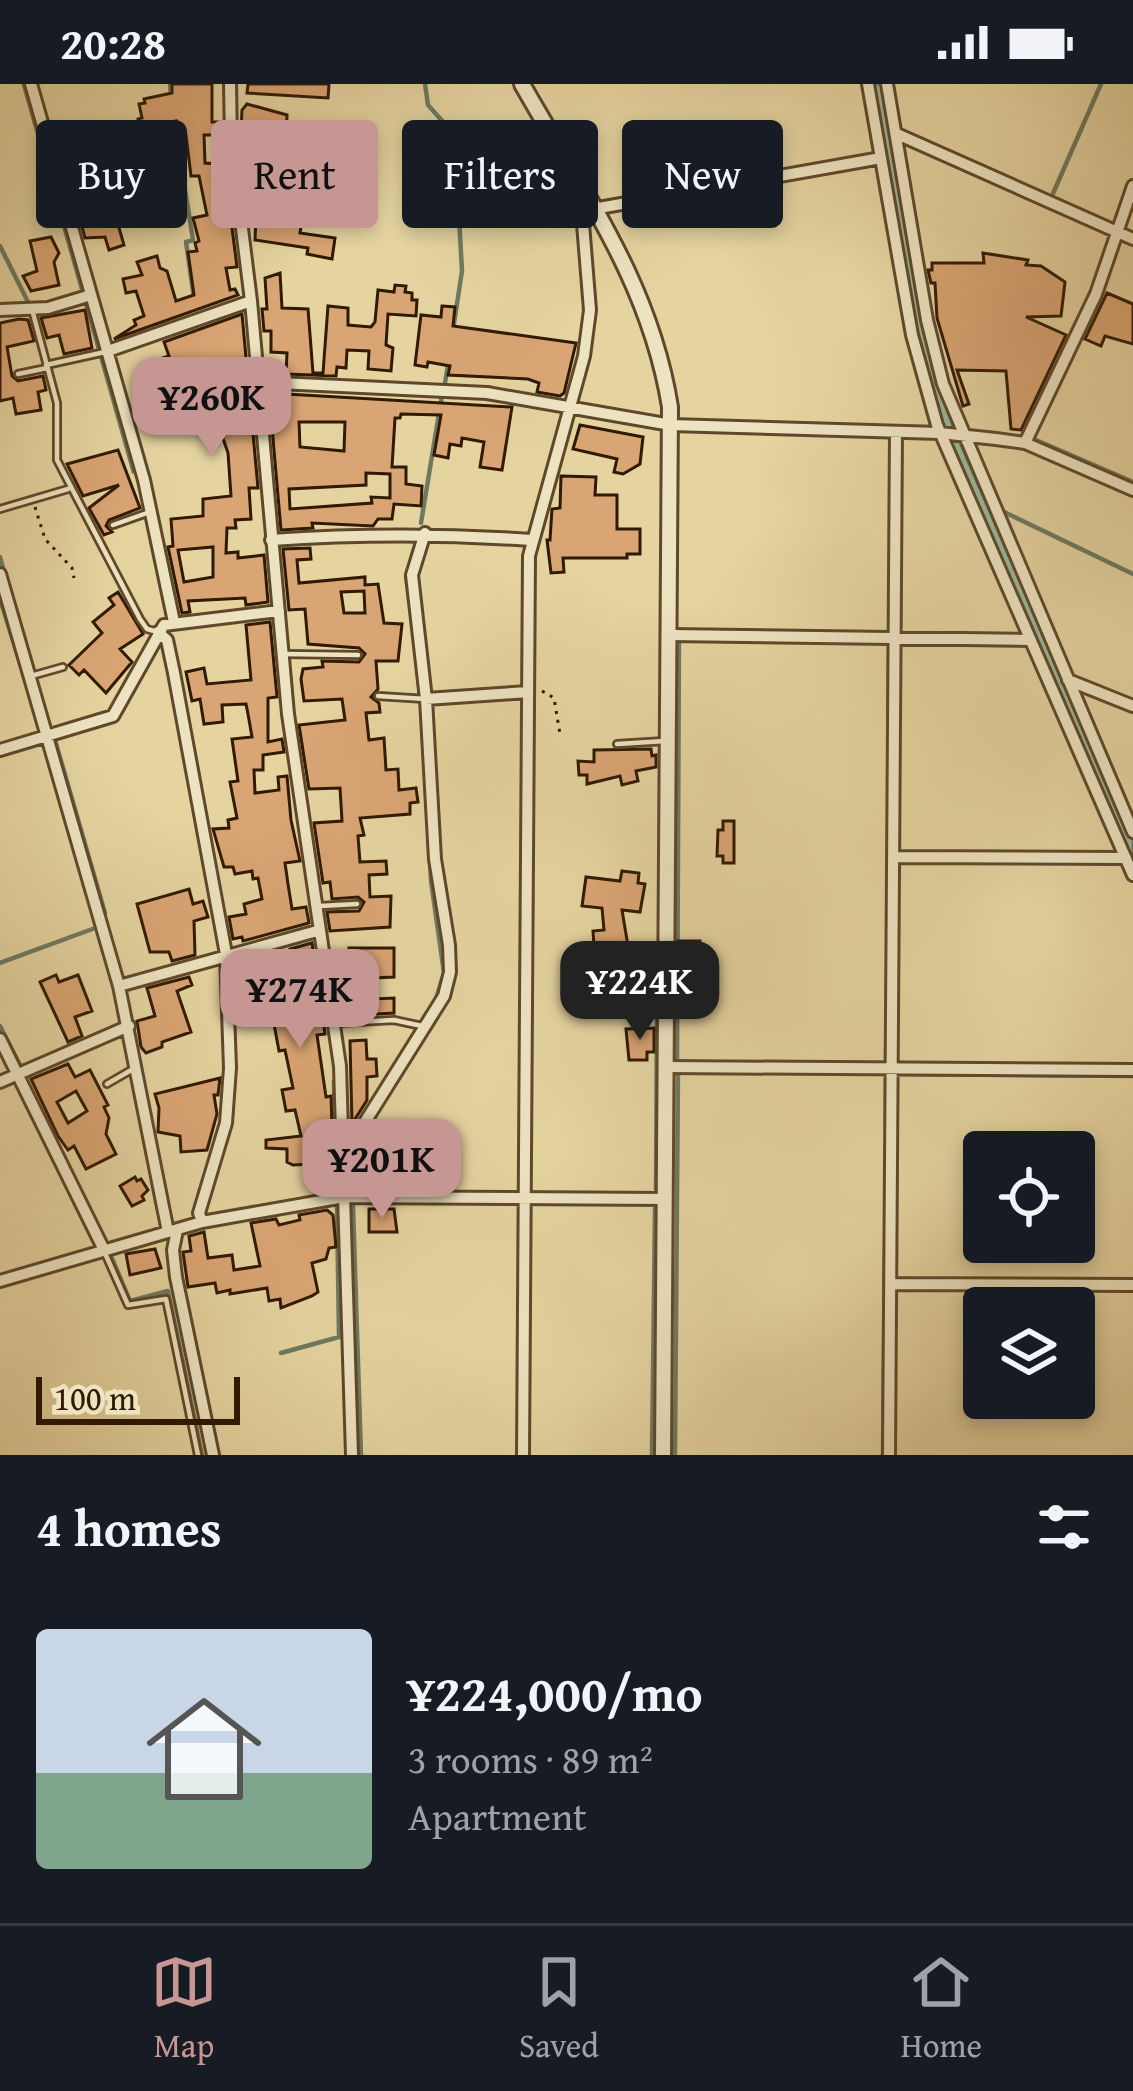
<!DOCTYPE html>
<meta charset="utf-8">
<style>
:root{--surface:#171b24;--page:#242831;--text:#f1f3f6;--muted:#9ea1a6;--line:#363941;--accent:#c59692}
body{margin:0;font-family:"Gentium Book Plus",serif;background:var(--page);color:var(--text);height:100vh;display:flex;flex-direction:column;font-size:45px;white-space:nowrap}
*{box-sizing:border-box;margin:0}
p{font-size:39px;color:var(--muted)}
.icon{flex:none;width:66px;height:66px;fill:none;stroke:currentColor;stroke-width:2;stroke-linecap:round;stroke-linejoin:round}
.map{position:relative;height:1371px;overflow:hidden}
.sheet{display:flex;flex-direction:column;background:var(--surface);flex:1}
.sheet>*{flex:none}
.hud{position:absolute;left:36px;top:36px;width:1062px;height:108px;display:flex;gap:24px}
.tools{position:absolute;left:963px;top:1047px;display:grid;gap:24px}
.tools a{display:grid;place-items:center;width:132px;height:132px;border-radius:12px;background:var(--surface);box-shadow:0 6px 18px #0003;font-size:60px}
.scale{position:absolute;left:36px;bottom:30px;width:204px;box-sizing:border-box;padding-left:12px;border:6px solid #311a03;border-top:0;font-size:33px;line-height:42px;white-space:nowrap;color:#311a03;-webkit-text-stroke:9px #eee3c1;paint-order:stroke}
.price{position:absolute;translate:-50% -102px;padding:0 27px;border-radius:24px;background:var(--accent);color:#111;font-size:39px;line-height:78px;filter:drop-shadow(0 3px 6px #0008)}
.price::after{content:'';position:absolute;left:50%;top:72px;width:36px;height:27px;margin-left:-18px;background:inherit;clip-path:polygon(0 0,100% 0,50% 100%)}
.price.on{background:#222;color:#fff}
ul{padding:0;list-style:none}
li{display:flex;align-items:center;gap:36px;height:300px;padding:0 36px}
li span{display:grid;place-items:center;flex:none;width:336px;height:240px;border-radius:12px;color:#555}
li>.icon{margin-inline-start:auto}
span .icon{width:144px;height:144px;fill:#fffc;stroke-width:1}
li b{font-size:51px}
h2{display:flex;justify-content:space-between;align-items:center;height:144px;padding:0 36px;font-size:51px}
.pill{padding:0 42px;border-radius:12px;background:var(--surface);box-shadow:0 6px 18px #0003;font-size:42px;line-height:108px}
.pill.on{background:var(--accent);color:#111}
.status{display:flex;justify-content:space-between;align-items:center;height:84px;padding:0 60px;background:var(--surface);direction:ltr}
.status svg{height:33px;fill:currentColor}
.menu{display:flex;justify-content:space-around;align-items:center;height:168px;border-top:3px solid var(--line);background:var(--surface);font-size:33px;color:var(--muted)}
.menu a{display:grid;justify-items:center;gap:6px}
.menu .on{color:var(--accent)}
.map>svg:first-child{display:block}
.water{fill:#97b99f;stroke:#6e7961;stroke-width:3}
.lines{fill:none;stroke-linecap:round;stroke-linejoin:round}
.stream{stroke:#6e7961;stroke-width:4.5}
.building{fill:#daa574;stroke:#311a03;stroke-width:3;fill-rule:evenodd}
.service-casing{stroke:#5e482a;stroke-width:10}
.minor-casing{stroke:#5e482a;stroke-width:16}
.tertiary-casing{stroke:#5e482a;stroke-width:20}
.path{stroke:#311a03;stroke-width:3;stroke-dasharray:3 6;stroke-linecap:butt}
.service{stroke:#eee3c1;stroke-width:4.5}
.minor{stroke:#eee3c1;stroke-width:10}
.tertiary{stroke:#eee3c1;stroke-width:14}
</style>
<div class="status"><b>20:28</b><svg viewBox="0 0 49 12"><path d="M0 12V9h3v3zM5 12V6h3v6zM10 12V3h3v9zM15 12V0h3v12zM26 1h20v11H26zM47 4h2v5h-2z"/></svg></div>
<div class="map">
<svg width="1133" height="1371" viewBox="0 0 1133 1371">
<rect width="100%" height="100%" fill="#e5d4a0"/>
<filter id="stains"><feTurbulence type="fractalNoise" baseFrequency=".00167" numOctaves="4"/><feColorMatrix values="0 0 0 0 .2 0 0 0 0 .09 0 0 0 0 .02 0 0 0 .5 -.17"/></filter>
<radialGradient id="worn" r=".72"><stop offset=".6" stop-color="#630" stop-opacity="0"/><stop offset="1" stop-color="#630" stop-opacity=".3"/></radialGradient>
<path class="water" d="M23,0H27L136,387L133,388Z
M871,0H884L942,311L954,345L1133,756V785L942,343L921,283Z"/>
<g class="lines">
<path class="stream" d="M170,0L171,13
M425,0L428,21L452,48L456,78L462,187L453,246
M174,36L193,156L186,158L194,214
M1051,114L1101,0
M0,162L28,218
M445,299L448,281
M1036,356L1133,398
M998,425L1133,490
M421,439L442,311
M0,473L5,491
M0,515L24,592
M15,524L34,588
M414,551L406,492L418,452
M417,581L420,611
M36,597L51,646
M55,656L105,829
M428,743L431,797L444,889L436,915
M888,777L889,557
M0,879L98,843L97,839
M0,942L23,987
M677,979L679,554
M886,981L888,806
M897,990L1133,992
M334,997L336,1104
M886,1048V993
M656,1105L657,923
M353,1122L361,1371
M111,1172L130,1217L168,1207L202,1371
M281,1269L339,1253L337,1123
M652,1371L655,1125
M675,1371L678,988
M883,1371L885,1167"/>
</g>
<path class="building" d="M172,0H212V38H221V51H204L205,79L217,80V93L225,96L227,105L237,183L226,184L230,206L235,205L238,211L114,255L136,241L134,236L144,232L136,207L126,209L123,195L142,191L137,178L157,172L160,184L167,187L176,217L194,211L188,168L197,167L195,159L199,157L193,134L207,131L199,92H191L186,51H176V37L141,45L138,35L142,34L139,20L145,19L144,15L172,9Z
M248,0H329L328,14L247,9Z
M247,20L287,31L286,60H277L275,89L252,87L258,49L241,48L242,26Z
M71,42L83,87L67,91L57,46Z
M465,50L544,60L542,104L571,109V121L535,117L534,124L521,123L522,117L460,109L462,88L488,92L490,71L463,67Z
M103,89L124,161L109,166L105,153L85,154L78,128L88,122L81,95Z
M247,103H254L256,112L305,118L300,149L335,154L332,175L307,170L308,164L255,156L256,133L250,134Z
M51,153L59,169L54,178L59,201L31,207L23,192L37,187L30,157Z
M983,169L1028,176L1026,181L1041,182L1065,198L1061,232L1026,233L1066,251L1021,346L1011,345L1006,287L957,286L969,320L963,322L937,234L935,199H931L928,186H932V179H984Z
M280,189L282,224L308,225L313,289H323L328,222L348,224V241L371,243L375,238L378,206L394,208L395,201L406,202L405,208L412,209V216H417L416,232L388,230L386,261L393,264L391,287L368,285L369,267L347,266L346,284L337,283L336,292L286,290L287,269L271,268V247H264L262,225H267L265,194Z
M1107,209L1133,220V260L1105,252L1101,262L1085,255Z
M442,222L455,223L453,242L576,259L564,309L560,312L537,308L539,299L528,295L448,291L450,282L428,278L427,283L415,281L421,231L441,233Z
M85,226L92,264L64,270L59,251L47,254L41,234Z
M242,230L258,404H249L251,435L235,436L236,444H227L226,469L238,468V474L264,471L268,518L246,521L245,514L188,517L190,528L182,529L168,463L173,462L171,435L203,432V415L231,412L228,369L219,343L207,345L206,335H200L198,321L145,330L136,303L148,299L141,281L169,272L164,258ZM213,463V493L184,498L178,466Z
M19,235L28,236L34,257L7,263L12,292L18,297L43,292L46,306L38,308L41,326L16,330L13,314L0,317V239Z
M269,309L512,323L502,386L480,383L484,358L462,354L461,362L450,360L448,374L434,371L441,331L401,330L400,334H395L392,383H406V400L422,402L421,422L394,420L392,435H378L373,442L312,439L313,444L281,446ZM299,338H345L344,367L300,363ZM366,389L390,390V414L371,413L372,419L290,425L289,405L366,401Z
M580,341L643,353L640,380L623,390L614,388L617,375L573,365Z
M118,366L140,424L109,436L106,442L112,448L104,451L89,424L119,401L83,412L67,380Z
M561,392L596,393L595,411H617V445H640V470H627V474H563L564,488L551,489L547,456H550L552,425L560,424Z
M310,464L311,475L297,476L299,499L365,493V501L378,500L384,539L402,540L398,577H376L378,605L371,613L379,619L380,628L366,629L369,656L384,654L386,686L398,685L399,706L416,704L418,718L410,719V730L360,734L364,751L358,752L360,778L386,777L387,790L369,791L370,813L391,812L390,843L330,847L327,828L359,827L364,818L358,813L332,815L330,798L323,799L314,739L342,737L340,704L309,705L299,641L345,636L342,615L304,617L301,595L303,585L323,583L322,577L359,578L365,570L359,564L308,560L305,525L289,526L283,465ZM364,507L365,529H344L341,508Z
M118,508L143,550L120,565L132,578L106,609L84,586L79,591L69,581L102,549L93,538L114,521L109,514Z
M270,538L277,613L268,614V658L282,655L284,668L263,671V686H254L255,709L279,706L278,693L287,692L291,736L300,777L285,779L288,800L292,825L306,823L309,839L243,857L242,853L233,855L229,833L246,830L244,820L262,815L258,794L253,795L252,787L235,790L233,783H224L213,745L229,744L228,736L237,734L230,698L238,697L232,655L252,653L248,630L246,620L222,621L223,638L204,640L200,615L192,617L186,588L204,584L207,600L251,596L246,541Z
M651,665L652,672L656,671V683L636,687L638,697L622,701L620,692L587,700V691H579L578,677L594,678V666Z
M723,737H734V779H723V772H717L718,746H723Z
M622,787L639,789L638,799L645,800L640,828L622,826L630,874H648L645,901H617V897H612L611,876L595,877L593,847L604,846L602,824L582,822L586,793L620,797Z
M189,805L193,820L203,817L208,833L194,837L195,871L172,877L169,868H150L137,820Z
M678,857H700L702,894L678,897Z
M312,859L325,950L317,951L326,1013L331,1012L333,1074H313V1080L293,1081L287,1078V1065L266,1064V1056L301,1052L295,1026L286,1027L282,1006L293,1004L285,966L279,967L267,902L257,903L249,876L263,872L264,879L293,875L290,865Z
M349,864H394V893L373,894L374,915L394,914V929L342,932L337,897L350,896Z
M56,891L59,898L78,891L92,927L75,933L82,952L68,958L40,898Z
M189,893L192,901L177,907L191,948L162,958V963L146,969L141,963L137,937L155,932L147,904Z
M654,944V968H647V976H629L626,945Z
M366,956L367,975H376L377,992L367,993V1016L352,1040L350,957Z
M68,980L75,993L90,986L108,1021L104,1023L109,1034L106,1050L116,1070L86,1085L74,1062L68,1066L58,1052L31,995ZM76,1007L87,1027L68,1039L57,1018Z
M220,994L218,1011H214L217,1030L207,1066L181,1068L180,1052L158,1048L159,1024L155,1010Z
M135,1093L137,1097L141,1095L148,1106L142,1112L144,1116L132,1122L120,1102Z
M369,1125H394L397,1148H369Z
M327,1126L333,1131L336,1163L329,1164L326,1175L312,1179L318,1208L312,1212L281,1224L280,1215L269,1217L267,1204L230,1210V1206L217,1209L215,1199L188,1203L183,1168L191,1167L189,1152L204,1148L208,1174L232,1171L234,1186L260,1182L251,1139L276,1135L279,1141L300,1136L299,1131Z
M155,1165L161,1184L130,1191L126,1170Z"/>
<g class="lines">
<defs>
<path id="service" d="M33,229L57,319V376L140,535L147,545L158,548
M46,281L105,268
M18,290L47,284
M0,425L68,405
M113,441L147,429
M283,570L358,571
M31,592L63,583
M378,612L426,615
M617,660L665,657
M320,822L357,820
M338,939L394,936L422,942
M107,1000L133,985
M104,1167L128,1221L166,1215L198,1371"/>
<path id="minor" d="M31,0L144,396L174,538
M230,0L231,56L251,217L288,630L340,982L352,1371
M868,0L912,251L937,341L1133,791
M887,0L927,236L943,300L1133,748
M897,50L1133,155
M593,125L881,74
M0,226L48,224L91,211
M108,267L251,217
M257,298L487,309L671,341L940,349L996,355L1025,359L1133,406
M1025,359L1096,210L1133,102
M425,449L412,491L426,615L528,608
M271,456C358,450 444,450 532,456
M0,490L119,902L168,1148
M158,548L167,556L174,589L226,870L230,984L226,1039L199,1129L202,1138
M669,551L1030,556
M1068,596L1133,622
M0,666L113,632L164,541L279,527
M893,773L1126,774
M119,902L317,847
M0,955L104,1166
M666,983L1133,986
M0,998L129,942
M356,1113L355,1054L444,912L450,888L449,861L435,775L426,615
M177,1146L173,1166L176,1193L213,1371
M0,1197L202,1138L344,1113L666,1115
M891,1200L1133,1201
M523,1371L529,472L584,272L590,226L580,103
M889,1371L896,348"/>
<path id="tertiary" d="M522,0C583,108 650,198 670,323L663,1371"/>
</defs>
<use href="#service" class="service-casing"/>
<use href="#minor" class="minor-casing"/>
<use href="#tertiary" class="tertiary-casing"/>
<path class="path" d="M588,55L593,95
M35,423L45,455L72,484L74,494
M542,607L554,614L560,650"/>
<use href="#service" class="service"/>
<use href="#minor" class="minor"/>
<use href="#tertiary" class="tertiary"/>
</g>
<rect width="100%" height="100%" filter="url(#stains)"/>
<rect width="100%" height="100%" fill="url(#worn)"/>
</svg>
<div class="tools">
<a><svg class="icon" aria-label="locate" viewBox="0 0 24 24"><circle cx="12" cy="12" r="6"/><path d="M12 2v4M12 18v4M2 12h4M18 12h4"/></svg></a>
<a><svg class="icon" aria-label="layers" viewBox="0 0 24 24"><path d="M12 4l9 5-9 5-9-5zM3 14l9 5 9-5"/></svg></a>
</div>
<div class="scale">100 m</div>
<b class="price" style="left:212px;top:375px">¥260K</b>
<b class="price on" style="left:640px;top:959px">¥224K</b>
<b class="price" style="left:300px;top:967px">¥274K</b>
<b class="price" style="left:382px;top:1137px">¥201K</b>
<div class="hud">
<a class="pill">Buy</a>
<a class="pill on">Rent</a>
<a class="pill">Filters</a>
<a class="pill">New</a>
</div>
</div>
<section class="sheet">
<h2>4 homes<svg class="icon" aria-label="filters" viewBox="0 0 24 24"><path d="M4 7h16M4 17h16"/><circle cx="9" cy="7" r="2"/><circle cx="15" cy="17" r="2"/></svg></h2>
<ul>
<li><span style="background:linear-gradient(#c9d6e8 60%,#7fa58c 0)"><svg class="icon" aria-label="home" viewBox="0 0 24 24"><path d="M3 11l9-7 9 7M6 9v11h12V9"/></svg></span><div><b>¥224,000/mo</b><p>3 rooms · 89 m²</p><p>Apartment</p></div></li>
</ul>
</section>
<nav class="menu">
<a class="on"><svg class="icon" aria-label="map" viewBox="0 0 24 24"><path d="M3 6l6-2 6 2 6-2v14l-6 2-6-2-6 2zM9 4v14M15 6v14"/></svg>Map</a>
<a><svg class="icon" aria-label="saved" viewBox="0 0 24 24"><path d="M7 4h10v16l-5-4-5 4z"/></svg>Saved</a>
<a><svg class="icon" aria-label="home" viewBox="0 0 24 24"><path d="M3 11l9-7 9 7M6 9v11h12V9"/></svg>Home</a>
</nav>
